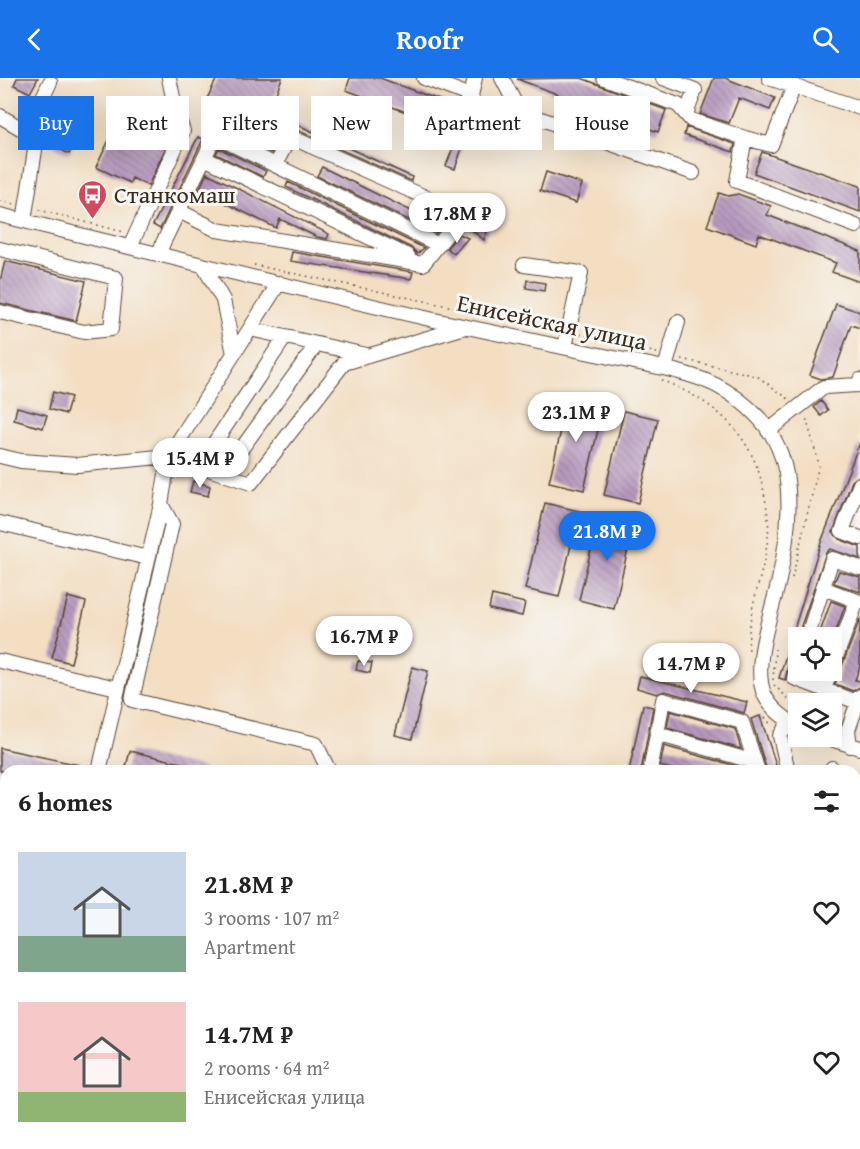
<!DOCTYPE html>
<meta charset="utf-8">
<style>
:root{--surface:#fff;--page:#f2f2f2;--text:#222;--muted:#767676;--accent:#1a73e8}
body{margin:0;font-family:"Gentium Book Plus",serif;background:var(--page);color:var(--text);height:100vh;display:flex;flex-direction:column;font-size:22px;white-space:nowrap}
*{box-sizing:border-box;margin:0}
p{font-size:20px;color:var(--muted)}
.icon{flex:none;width:33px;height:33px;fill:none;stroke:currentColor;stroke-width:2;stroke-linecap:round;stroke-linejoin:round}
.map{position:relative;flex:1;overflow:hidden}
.drawer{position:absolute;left:0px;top:687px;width:861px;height:384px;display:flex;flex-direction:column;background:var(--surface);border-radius:18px 18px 0 0;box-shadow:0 6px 24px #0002}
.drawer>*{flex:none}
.banner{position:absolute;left:18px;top:18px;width:825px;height:54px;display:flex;gap:12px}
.buttons{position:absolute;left:788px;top:549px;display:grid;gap:12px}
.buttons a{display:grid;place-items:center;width:54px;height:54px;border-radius:0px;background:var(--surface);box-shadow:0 6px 24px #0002;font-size:30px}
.price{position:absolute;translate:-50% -51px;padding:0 14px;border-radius:21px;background:#fff;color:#222;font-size:20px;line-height:39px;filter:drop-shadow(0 2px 3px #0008)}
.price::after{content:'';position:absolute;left:50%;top:36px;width:18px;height:14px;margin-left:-9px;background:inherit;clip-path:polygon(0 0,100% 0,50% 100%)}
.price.current{background:var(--accent);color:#fff}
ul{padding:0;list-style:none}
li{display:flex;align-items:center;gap:18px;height:150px;padding:0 18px}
li span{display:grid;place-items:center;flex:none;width:168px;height:120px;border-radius:0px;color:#555}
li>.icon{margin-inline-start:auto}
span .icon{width:72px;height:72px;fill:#fffc;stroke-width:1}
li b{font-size:26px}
h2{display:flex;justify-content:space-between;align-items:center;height:72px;padding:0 18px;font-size:26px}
.tag{padding:0 21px;border-radius:0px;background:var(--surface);box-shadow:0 6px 24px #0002;font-size:21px;line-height:54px}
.tag.current{background:var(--accent);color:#fff}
header{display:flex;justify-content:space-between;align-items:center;height:78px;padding:0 18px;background:var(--accent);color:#fff;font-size:27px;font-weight:700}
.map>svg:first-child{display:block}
.building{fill:url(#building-back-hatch)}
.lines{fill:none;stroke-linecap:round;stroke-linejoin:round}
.minor-casing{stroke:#574537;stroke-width:16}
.path{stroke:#574537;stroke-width:1.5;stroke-dasharray:1.5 4.5;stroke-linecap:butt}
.minor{stroke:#fff;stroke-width:14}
.labels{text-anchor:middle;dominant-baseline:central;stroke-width:6;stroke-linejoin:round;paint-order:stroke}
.poi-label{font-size:24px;fill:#3b2a1e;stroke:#f6f6f2;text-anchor:start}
.street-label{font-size:24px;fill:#3b2a1e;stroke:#f6f6f2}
</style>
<header><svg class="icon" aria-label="back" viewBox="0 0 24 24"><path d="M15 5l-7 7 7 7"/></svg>Roofr<svg class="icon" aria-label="search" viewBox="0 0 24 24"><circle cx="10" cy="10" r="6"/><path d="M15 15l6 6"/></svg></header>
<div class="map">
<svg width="860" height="1071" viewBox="0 0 860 1071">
<defs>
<pattern id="building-back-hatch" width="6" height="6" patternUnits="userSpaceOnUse" patternTransform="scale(1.5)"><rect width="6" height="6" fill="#b89abf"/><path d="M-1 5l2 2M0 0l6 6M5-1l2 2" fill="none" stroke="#977e9b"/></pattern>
</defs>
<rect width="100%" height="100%" fill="#f6f6f2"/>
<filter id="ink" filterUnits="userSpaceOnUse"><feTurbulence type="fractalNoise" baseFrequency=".0167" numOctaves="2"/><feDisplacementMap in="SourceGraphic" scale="12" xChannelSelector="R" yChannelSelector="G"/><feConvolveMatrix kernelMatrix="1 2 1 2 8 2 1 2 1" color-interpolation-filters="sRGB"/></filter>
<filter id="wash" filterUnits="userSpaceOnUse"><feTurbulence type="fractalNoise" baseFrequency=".008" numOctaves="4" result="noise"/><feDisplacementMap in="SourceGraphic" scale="24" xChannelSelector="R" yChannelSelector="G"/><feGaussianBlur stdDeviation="1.35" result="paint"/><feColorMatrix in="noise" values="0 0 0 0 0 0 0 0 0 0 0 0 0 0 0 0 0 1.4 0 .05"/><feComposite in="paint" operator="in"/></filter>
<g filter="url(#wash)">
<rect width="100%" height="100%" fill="#f3dec2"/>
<g id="blocks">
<path class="building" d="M17,0H38L30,15L14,7Z
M217,0H282L269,33L272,35L412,99L411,103L232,23L219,20L213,32L204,27Z
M350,0H380L466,32L458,53L346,12Z
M581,0L666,32L658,54L517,1Z
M714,0H725L775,20L770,32L739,20L729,45L700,36Z
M66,21L90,33L69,76L45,64Z
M232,43L277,63L271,75L227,54Z
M116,48L153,66L156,62L167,67L148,108L132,100L130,105L96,89Z
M686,49L735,66L733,74L684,57Z
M198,59L203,61L160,151L153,147Z
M454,67L462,70L455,91L446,88Z
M219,70L266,93L263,99L216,76Z
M762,74L860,108V134L754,95Z
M322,89L346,101L442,148L436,155L317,98Z
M546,94L582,106L576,125L540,113Z
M207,95L329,156L327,161L317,159L280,141L276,150L199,112Z
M288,104L424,170L417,176L412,170L286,109Z
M487,115L498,119L484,162L466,147L479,120Z
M719,115L728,118L738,116L771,128L767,137L860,173V204L832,194L836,185L759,156L756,166L707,148Z
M459,156L468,160L454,176L447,170Z
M292,174L413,194L411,201L290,183Z
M5,183L86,203L76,243L0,225V203Z
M527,202L545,205L544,213L526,210Z
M836,226L860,234V250L851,247L833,299L821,301L810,297Z
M53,314L71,319L66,336L49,331Z
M569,318L604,326L584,412L549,404Z
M821,323L828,332L821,338L814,329Z
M17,329L47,337L43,350L14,342Z
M624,333L658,341L638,425L604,417Z
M860,364V397L852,403L833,454L839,461L860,469V481L830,471L826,475L798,557L796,579L789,585L785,602L779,600L820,467Z
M193,403L210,408L208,418L190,414Z
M545,425L579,433L559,519L525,511Z
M599,437L634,445L614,531L579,522Z
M839,493L860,499V514L834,505Z
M492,517L525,525L522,538L489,531Z
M68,519L86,524L71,585L52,580Z
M831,523L845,528L831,567V560H818Z
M860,541V588L855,602L860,603V609L853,613L835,606Z
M358,583L372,585L370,595L356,592Z
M412,589L428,593L412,661L395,657Z
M640,598L747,624L744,635L665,613L657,616L637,610Z
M643,627L653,629L641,693H629Z
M670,633L735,651L741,671L667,650Z
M760,638L778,693H767L751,641Z
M664,668L747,691L746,693H678L660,688Z
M0,670L89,689L88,693H0Z
M130,673L203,690V693H125Z"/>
</g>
</g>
<g filter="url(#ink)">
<use href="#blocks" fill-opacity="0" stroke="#574537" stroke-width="1.5"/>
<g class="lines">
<defs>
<path id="minor" d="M424,0L471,18
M475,0L471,18L482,52L495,57L519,33L693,95
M502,0L519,33
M604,0L678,27L691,42L745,60L737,103L856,148
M663,0L695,12L686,36
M769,0L860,30
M0,38L27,54L35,72L24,143
M27,54L50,4
M215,58L439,167
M745,60L771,67L794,8
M204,80L408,178
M275,87L290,58
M0,137C144,173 289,209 434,242C491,254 548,266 605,278C638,285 672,290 704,302C733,313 766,340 778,369C795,407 788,458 780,497C774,530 750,587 765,618C772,632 786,641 798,649
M130,169L183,53L175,29L169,0
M0,171L116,200L111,251L84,254L0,234
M159,176L163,165L228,31L463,136L423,186L217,152L179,133
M203,187L223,222L234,276
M524,187L581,195L565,269
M250,251L366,277
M665,290L678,244
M768,353L824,309L858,307L860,302
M0,378L21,383L77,387L169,378L251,405L344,285L465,249
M199,388L285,259
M224,395L317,266
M860,406L842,453L860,460
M161,426L172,446L132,622L316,666L329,693
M0,445L148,480
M823,510L860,524
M807,560L832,481L860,490
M0,583L117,610
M798,588L794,600L857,624
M824,611L857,523
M657,656L663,622L742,644L758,693
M821,658L860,670
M850,668L848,652L860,618
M99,693L161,426L169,378L279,205
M650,693L657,656L755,684
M788,693L780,658L789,644
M831,693L832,690
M0,757L6,758
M855,792H860
M640,1065L666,1071
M23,1071L25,1065
M534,1071L535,1065
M626,1071L627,1065"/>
</defs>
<use href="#minor" class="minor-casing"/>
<path class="path" d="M0,123L14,126
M39,132L124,154
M254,187L557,251
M580,256L657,275
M682,281L757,298L790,322
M661,302C718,325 755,358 765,420C768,436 770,450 767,466C762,503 746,535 749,574
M792,500L819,387L806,339
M773,602L775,571
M774,607L798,630
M765,639L771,647"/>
<use href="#minor" class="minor"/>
</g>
</g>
<defs>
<symbol id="bus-pin" viewBox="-11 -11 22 30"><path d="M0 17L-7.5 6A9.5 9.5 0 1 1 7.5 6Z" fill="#d1495b" stroke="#f6f6f2"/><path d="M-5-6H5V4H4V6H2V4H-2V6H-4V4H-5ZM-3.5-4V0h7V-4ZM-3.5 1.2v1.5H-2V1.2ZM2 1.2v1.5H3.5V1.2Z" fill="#fff"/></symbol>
</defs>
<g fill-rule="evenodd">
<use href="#bus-pin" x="76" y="100" width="33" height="45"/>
</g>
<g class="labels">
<g class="poi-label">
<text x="114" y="116">Станкомаш</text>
</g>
<g class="street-label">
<text transform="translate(552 244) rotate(12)">Енисейская улица</text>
</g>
</g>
</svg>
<div class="buttons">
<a><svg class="icon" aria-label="locate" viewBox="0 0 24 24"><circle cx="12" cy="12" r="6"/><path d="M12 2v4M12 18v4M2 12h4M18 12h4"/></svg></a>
<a><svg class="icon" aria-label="layers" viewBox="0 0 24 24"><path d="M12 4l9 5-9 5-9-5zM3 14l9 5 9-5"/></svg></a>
</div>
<b class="price" style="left:457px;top:166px">17.8M ₽</b>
<b class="price" style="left:576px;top:365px">23.1M ₽</b>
<b class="price" style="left:200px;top:411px">15.4M ₽</b>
<b class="price current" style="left:607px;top:484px">21.8M ₽</b>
<b class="price" style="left:364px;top:589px">16.7M ₽</b>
<b class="price" style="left:691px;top:616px">14.7M ₽</b>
<div class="banner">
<a class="tag current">Buy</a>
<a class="tag">Rent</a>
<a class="tag">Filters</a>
<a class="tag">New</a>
<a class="tag">Apartment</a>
<a class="tag">House</a>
</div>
<section class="drawer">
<h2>6 homes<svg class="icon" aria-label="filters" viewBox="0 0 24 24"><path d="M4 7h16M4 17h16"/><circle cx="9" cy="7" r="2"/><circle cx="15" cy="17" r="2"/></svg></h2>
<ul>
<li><span style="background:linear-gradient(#c9d6e8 70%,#7fa58c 0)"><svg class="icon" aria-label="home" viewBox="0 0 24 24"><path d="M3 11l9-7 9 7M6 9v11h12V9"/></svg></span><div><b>21.8M ₽</b><p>3 rooms · 107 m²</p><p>Apartment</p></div><svg class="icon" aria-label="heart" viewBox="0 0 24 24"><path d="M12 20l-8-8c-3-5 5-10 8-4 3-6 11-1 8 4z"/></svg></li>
<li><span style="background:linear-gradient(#f6c9c9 75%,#8fb573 0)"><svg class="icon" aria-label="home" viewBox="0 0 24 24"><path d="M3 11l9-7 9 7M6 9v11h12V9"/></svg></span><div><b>14.7M ₽</b><p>2 rooms · 64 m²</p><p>Енисейская улица</p></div><svg class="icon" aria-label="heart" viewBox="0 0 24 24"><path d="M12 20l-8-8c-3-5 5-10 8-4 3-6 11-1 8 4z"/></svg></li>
</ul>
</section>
</div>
